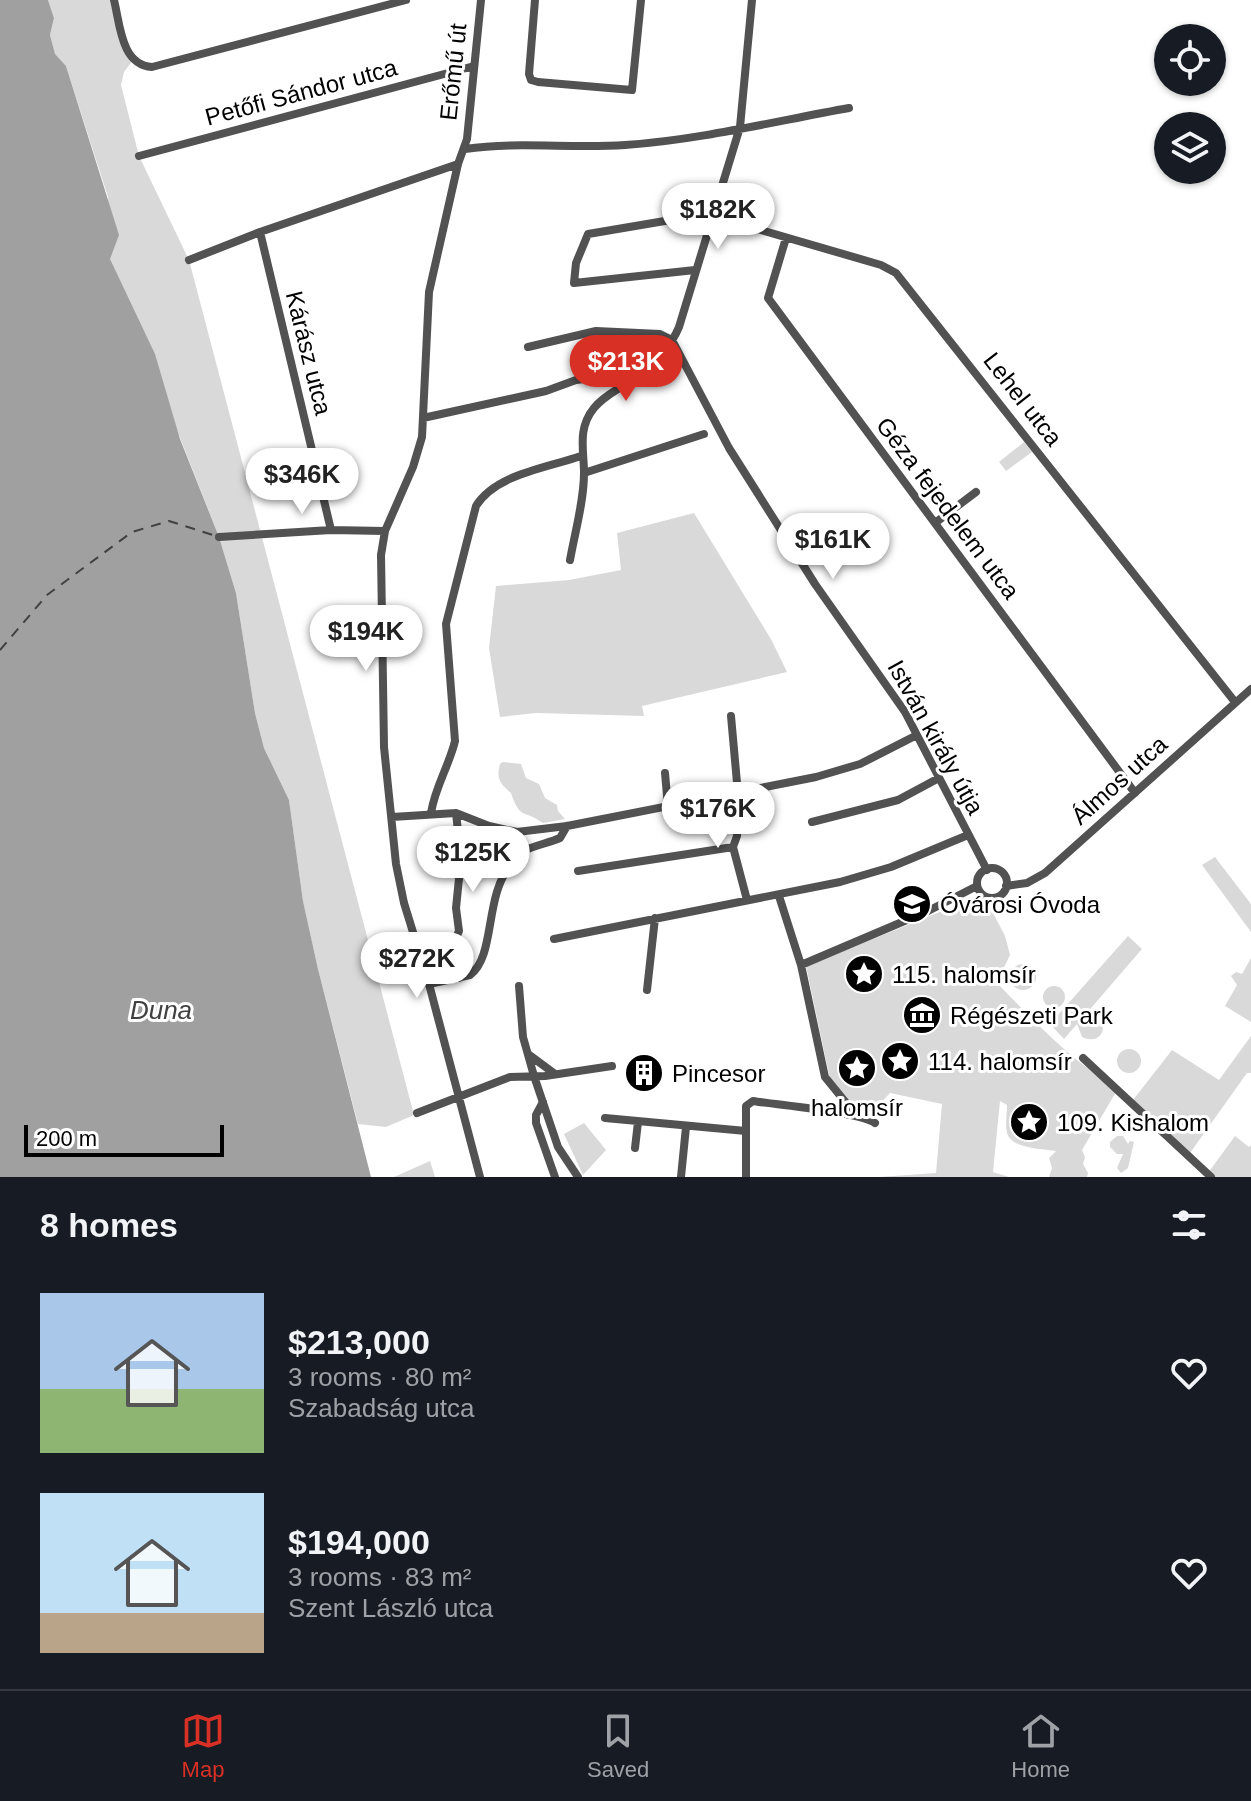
<!DOCTYPE html>
<meta charset="utf-8">
<style>
:root{--surface:#171b24;--page:#242831;--text:#f1f3f6;--muted:#9ea1a6;--line:#363941;--accent:#d93025}
body{margin:0;font-family:Arial,sans-serif;background:var(--page);color:var(--text);height:100vh;display:flex;flex-direction:column;font-size:30px;white-space:nowrap}
*{box-sizing:border-box;margin:0}
p{font-size:26px;color:var(--muted)}
.icon{flex:none;width:44px;height:44px;fill:none;stroke:currentColor;stroke-width:2;stroke-linecap:round;stroke-linejoin:round}
.map{position:relative;height:1177px;overflow:hidden}
.sheet{display:flex;flex-direction:column;background:var(--surface);flex:1}
.sheet>*{flex:none}
.buttons{position:absolute;left:1154px;top:24px;display:grid;gap:16px}
.buttons a{display:grid;place-items:center;width:72px;height:72px;border-radius:50%;background:var(--surface);box-shadow:0 2px 6px #0004;font-size:40px}
.scale{position:absolute;left:24px;bottom:20px;width:200px;box-sizing:border-box;padding-left:8px;border:4px solid #000;border-top:0;font-size:22px;line-height:28px;white-space:nowrap;color:#000;-webkit-text-stroke:6px #fff;paint-order:stroke}
.price{position:absolute;translate:-50% -68px;padding:0 18px;border-radius:28px;background:#fff;color:#222;font-size:26px;line-height:52px;filter:drop-shadow(0 2px 4px #0008)}
.price::after{content:'';position:absolute;left:50%;top:48px;width:24px;height:18px;margin-left:-12px;background:inherit;clip-path:polygon(0 0,100% 0,50% 100%)}
.price.active{background:var(--accent);color:#fff}
ul{padding:0;list-style:none}
li{display:flex;align-items:center;gap:24px;height:200px;padding:0 40px}
li span{display:grid;place-items:center;flex:none;width:224px;height:160px;border-radius:0px;color:#555}
li>.icon{margin-inline-start:auto}
span .icon{width:96px;height:96px;fill:#fffc;stroke-width:1}
li b{font-size:34px}
h2{display:flex;justify-content:space-between;align-items:center;height:96px;padding:0 40px;font-size:34px}
.tab-bar{display:flex;justify-content:space-around;align-items:center;height:112px;border-top:2px solid var(--line);background:var(--surface);font-size:22px;color:var(--muted)}
.tab-bar a{display:grid;justify-items:center;gap:4px}
.tab-bar .active{color:var(--accent)}
.map>svg:first-child{display:block}
.green{fill:#d9d9d9}
.water{fill:#a0a0a0}
.lines{fill:none;stroke-linecap:round;stroke-linejoin:round}
.ferry{stroke:#414141;stroke-width:2;stroke-dasharray:10 8;stroke-linecap:butt}
.minor{stroke:#525252;stroke-width:8}
.labels{text-anchor:middle;dominant-baseline:central;stroke-width:6;stroke-linejoin:round;paint-order:stroke}
.street-label{font-size:24px;fill:#000;stroke:#fff}
.poi-label{font-size:24px;fill:#000;stroke:#fff;text-anchor:start}
.water-label{font-size:26px;font-style:italic;fill:#414141;stroke:#fff}
</style>
<div class="map">
<svg width="1251" height="1177" viewBox="0 0 1251 1177">
<rect width="100%" height="100%" fill="#fff"/>
<path class="green" d="M48,0H110L133,60L124,72L121,85L139,156L189,260L414,1115L386,1127L358,1124L318,969L303,901L289,800L264,748L255,713L236,593L219,537L110,259L108,197L66,66L55,55L50,35L54,18Z
M1024,442L1032,452L1006,471L999,462Z
M694,513L772,641L787,672L642,706L644,716L536,713L500,717L489,648L496,586L569,580L621,570L617,533Z
M503,762L521,764L526,778L539,784L545,798L557,805L558,811L565,819L543,823C523,809 520,820 511,793C500,784 496,778 500,764Z
M1215,857L1251,904V932L1202,865Z
M978,900L990,907L1005,936L1010,955L995,986H1000C1024,1011 1054,1042 1082,1064C1094,1073 1105,1081 1116,1092L1082,1150L1085,1157L1083,1164L1088,1173L1087,1177H1049L1052,1168L1049,1158L1056,1151C1043,1149 1011,1149 1007,1133C1005,1124 1007,1113 1007,1105L1000,1101L993,1172L1009,1177H879L936,1173L942,1104L890,1093L877,1107L863,1111L854,1108L830,1079L806,966L967,901Z
M1128,936L1142,949L1085,1015C1113,1015 1105,1048 1082,1037L1077,1024L1064,1039L1050,1024Z
M1251,958V1022L1225,1006L1237,985L1231,976L1236,972L1242,974Z
M1010 977a13 13 0 1 1 26 0a13 13 0 1 1-26 0Z
M1043 997a11 11 0 1 1 22 0a11 11 0 1 1-22 0Z
M1251,1036V1073H1247L1190,1153L1133,1100L1172,1050L1219,1080Z
M1117 1061a12 12 0 1 1 24 0a12 12 0 1 1-24 0Z
M584,1123L606,1150L583,1175L564,1134Z
M1117,1136H1123L1128,1144L1130,1141L1134,1142L1128,1168L1121,1173L1117,1168L1123,1154H1117L1110,1147V1142Z
M1235,1136L1249,1147L1251,1145V1177H1213L1208,1173Z
M430,1161L435,1177H394Z"/>
<path class="water" d="M0,0H48L54,18L50,35L55,54L66,66L119,235L110,259L155,354L180,439L219,537L236,593L255,713L264,748L289,800L303,901L318,969L371,1177H0Z"/>
<g class="lines">
<path class="ferry" d="M0,650L47,595L132,532L169,521L216,536"/>
<path class="minor" d="M114,0C120,24 121,65 152,67L406,0
M535,0L529,74L531,80L538,82L632,90L641,0
M465,149C518,141 571,149 625,145C699,140 776,121 849,108
M139,156L474,66
M260,232L331,530
M786,238L768,298L1135,793
M189,260L260,232L458,164
M695,270L574,283L576,263L588,234L706,214L881,265L896,273L1235,702
M528,347L596,331L660,334L672,340L729,448L815,584L905,712L987,870
M423,418L546,391L576,380L600,377H633
M584,473L704,434
M935,523L976,492
M219,537L331,530L385,531
M570,560C575,532 584,501 584,473C584,450 577,429 594,408C602,398 613,392 624,385C645,371 669,352 679,327L740,127L752,0
M731,716L738,794L737,836L733,847L747,900
M665,773L668,807
M431,813C435,787 449,766 455,741L446,624L476,506C496,474 547,468 581,456
M456,813L461,859L456,908L459,931L453,945L459,978
M392,817L456,813L489,826L517,832L567,826L816,777L860,764L917,735
M812,822L898,800L939,778
M977 883a15 15 0 1 1 30 0a15 15 0 1 1-30 0Z
M578,871L733,847
M1006,886L1027,883L1045,873L1251,689
M779,896L801,965L825,1077L847,1104L848,1115
M554,939L840,882L891,867L968,835
M801,965L928,911L977,886
M429,984L470,975C496,956 484,895 511,865C515,860 519,854 524,851C535,845 549,843 560,838L567,826
M519,986L523,1037L534,1076L558,1147L578,1177
M647,990L655,918
M528,1054L555,1074
M1083,1058L1211,1177
M543,1102L536,1115V1123L555,1177
M417,1113L510,1077L545,1076L612,1066
M605,1118L746,1131
M635,1148L638,1122
M480,1177L429,984L404,903L396,864L384,747L381,555L385,531L413,467L422,437L429,292L458,164L467,139L481,0
M681,1177L686,1127
M746,1177V1106L753,1101C776,1105 861,1112 875,1123"/>
</g>
<defs>
<symbol id="school-disc" viewBox="-11 -11 22 22"><circle r="9.5" fill="#000" stroke="#fff"/><path d="M0-5L7-2L0 1L-7-2ZM-4 1L0 2.5L4 1V4Q0 6-4 4Z" fill="#fff"/></symbol>
<symbol id="sight-disc" viewBox="-11 -11 22 22"><circle r="9.5" fill="#000" stroke="#fff"/><path d="M0-6L1.8-2.2L6-1.7L2.9 1.2L3.7 5.4L0 3.3L-3.7 5.4L-2.9 1.2L-6-1.7L-1.8-2.2Z" fill="#fff"/></symbol>
<symbol id="museum-disc" viewBox="-11 -11 22 22"><circle r="9.5" fill="#000" stroke="#fff"/><path d="M0-6L6-3V-2H-6V-3ZM-5-1h2V3h-2ZM-1-1h2V3h-2ZM3-1h2V3H3ZM-6 4H6V6H-6Z" fill="#fff"/></symbol>
<symbol id="building-disc" viewBox="-11 -11 22 22"><circle r="9.5" fill="#000" stroke="#fff"/><path d="M-4-6H4V6H1V3H-1V6H-4ZM-2.5-4.3h1.7v1.8h-1.7ZM.8-4.3h1.7v1.8H.8ZM-2.5-1h1.7V.8h-1.7ZM.8-1h1.7V.8H.8Z" fill="#fff"/></symbol>
</defs>
<g fill-rule="evenodd">
<use href="#school-disc" x="890" y="882" width="44" height="44"/>
<use href="#sight-disc" x="842" y="952" width="44" height="44"/>
<use href="#museum-disc" x="900" y="993" width="44" height="44"/>
<use href="#sight-disc" x="878" y="1039" width="44" height="44"/>
<use href="#sight-disc" x="835" y="1046" width="44" height="44"/>
<use href="#building-disc" x="622" y="1051" width="44" height="44"/>
<use href="#sight-disc" x="1007" y="1100" width="44" height="44"/>
</g>
<g class="labels">
<g class="street-label">
<text transform="translate(453 72) rotate(-84)">Erőmű út</text>
<text transform="translate(301 92) rotate(-15)">Petőfi Sándor utca</text>
<text transform="translate(309 353) rotate(76)">Kárász utca</text>
<text transform="translate(1023 399) rotate(52)">Lehel utca</text>
<text transform="translate(948 508) rotate(53)">Géza fejedelem utca</text>
<text transform="translate(936 737) rotate(61)">István király útja</text>
<text transform="translate(1119 780) rotate(-42)">Álmos utca</text>
</g>
<g class="poi-label">
<text x="940" y="904">Óvárosi Óvoda</text>
<text x="892" y="974">115. halomsír</text>
<text x="950" y="1015">Régészeti Park</text>
<text x="928" y="1061">114. halomsír</text>
<text x="672" y="1073">Pincesor</text>
<text x="857" y="1107" text-anchor="middle">halomsír</text>
<text x="1057" y="1122">109. Kishalom</text>
</g>
<g class="water-label">
<text x="161" y="1010">Duna</text>
</g>
</g>
</svg>
<div class="buttons">
<a><svg class="icon" aria-label="locate" viewBox="0 0 24 24"><circle cx="12" cy="12" r="6"/><path d="M12 2v4M12 18v4M2 12h4M18 12h4"/></svg></a>
<a><svg class="icon" aria-label="layers" viewBox="0 0 24 24"><path d="M12 4l9 5-9 5-9-5zM3 14l9 5 9-5"/></svg></a>
</div>
<div class="scale">200 m</div>
<b class="price" style="left:718px;top:251px">$182K</b>
<b class="price active" style="left:626px;top:403px">$213K</b>
<b class="price" style="left:302px;top:516px">$346K</b>
<b class="price" style="left:833px;top:581px">$161K</b>
<b class="price" style="left:366px;top:673px">$194K</b>
<b class="price" style="left:718px;top:850px">$176K</b>
<b class="price" style="left:473px;top:894px">$125K</b>
<b class="price" style="left:417px;top:1000px">$272K</b>
</div>
<section class="sheet">
<h2>8 homes<svg class="icon" aria-label="filters" viewBox="0 0 24 24"><path d="M4 7h16M4 17h16"/><circle cx="9" cy="7" r="2"/><circle cx="15" cy="17" r="2"/></svg></h2>
<ul>
<li><span style="background:linear-gradient(#a9c7e8 60%,#8fb573 0)"><svg class="icon" aria-label="home" viewBox="0 0 24 24"><path d="M3 11l9-7 9 7M6 9v11h12V9"/></svg></span><div><b>$213,000</b><p>3 rooms · 80 m²</p><p>Szabadság utca</p></div><svg class="icon" aria-label="heart" viewBox="0 0 24 24"><path d="M12 20l-8-8c-3-5 5-10 8-4 3-6 11-1 8 4z"/></svg></li>
<li><span style="background:linear-gradient(#bfe0f5 75%,#b9a48a 0)"><svg class="icon" aria-label="home" viewBox="0 0 24 24"><path d="M3 11l9-7 9 7M6 9v11h12V9"/></svg></span><div><b>$194,000</b><p>3 rooms · 83 m²</p><p>Szent László utca</p></div><svg class="icon" aria-label="heart" viewBox="0 0 24 24"><path d="M12 20l-8-8c-3-5 5-10 8-4 3-6 11-1 8 4z"/></svg></li>
</ul>
</section>
<nav class="tab-bar">
<a class="active"><svg class="icon" aria-label="map" viewBox="0 0 24 24"><path d="M3 6l6-2 6 2 6-2v14l-6 2-6-2-6 2zM9 4v14M15 6v14"/></svg>Map</a>
<a><svg class="icon" aria-label="saved" viewBox="0 0 24 24"><path d="M7 4h10v16l-5-4-5 4z"/></svg>Saved</a>
<a><svg class="icon" aria-label="home" viewBox="0 0 24 24"><path d="M3 11l9-7 9 7M6 9v11h12V9"/></svg>Home</a>
</nav>
